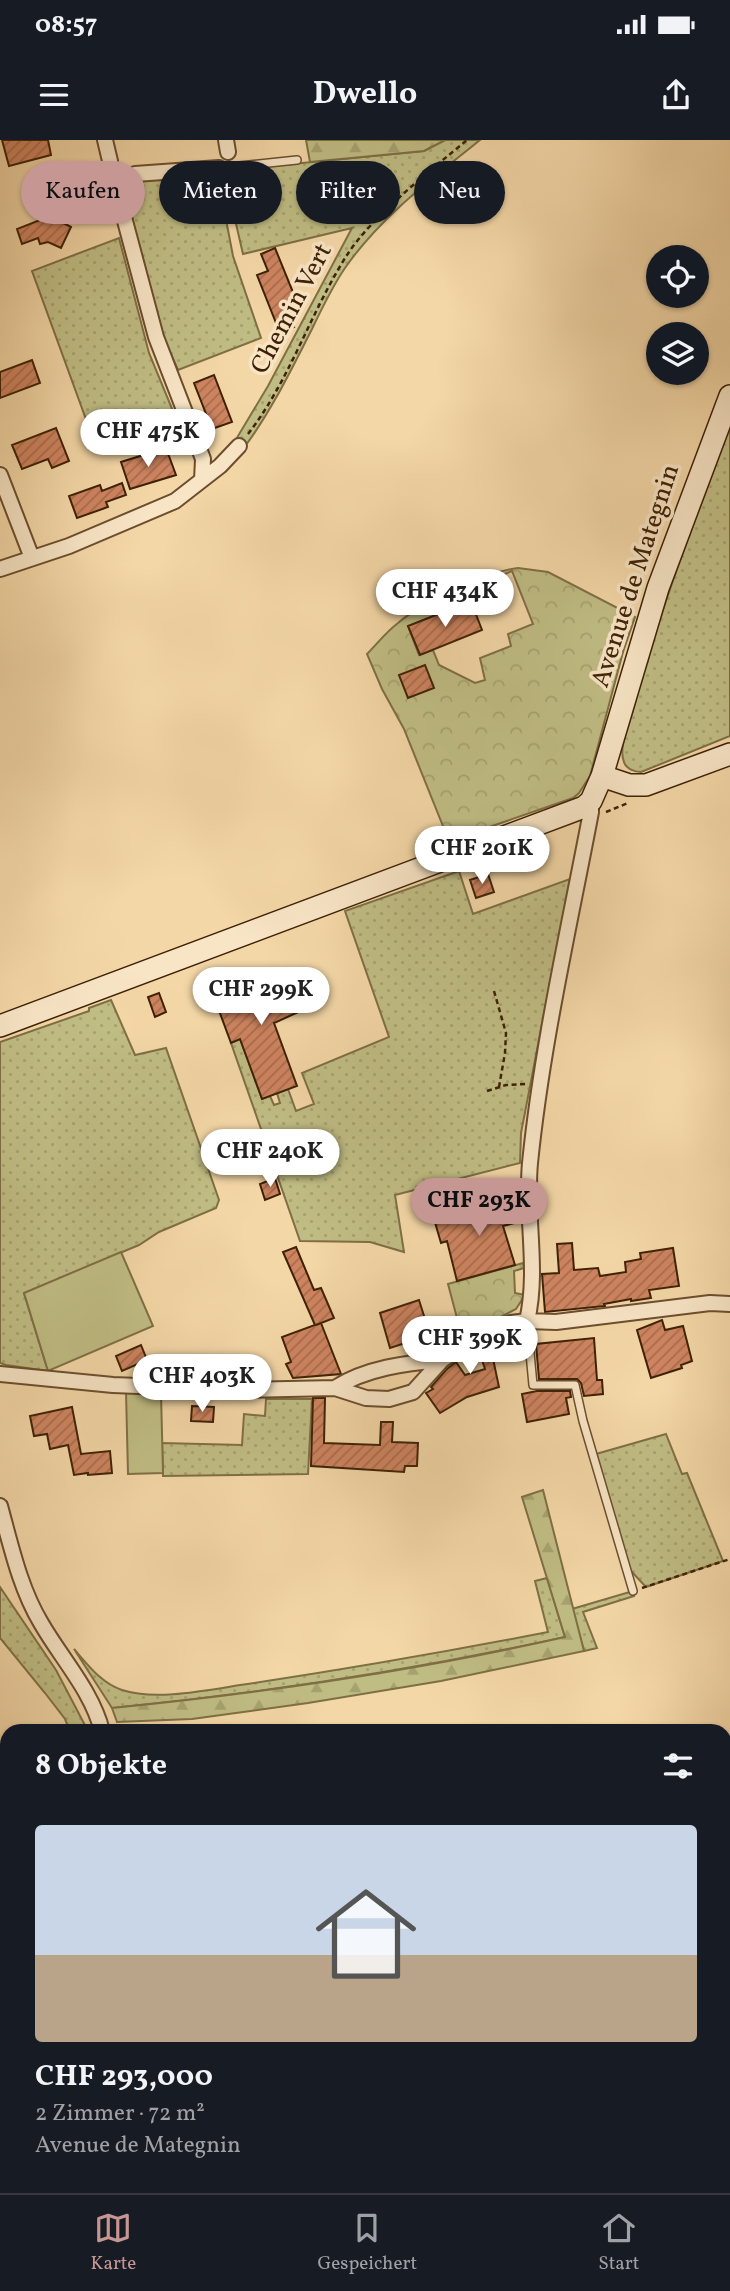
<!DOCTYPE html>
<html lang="de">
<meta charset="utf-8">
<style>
:root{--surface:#171b24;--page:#20242c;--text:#f1f3f6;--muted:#9ea1a6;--line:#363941;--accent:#c59692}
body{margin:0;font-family:Vollkorn,serif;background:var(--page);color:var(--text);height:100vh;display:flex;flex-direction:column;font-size:26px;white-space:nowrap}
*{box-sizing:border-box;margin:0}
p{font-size:23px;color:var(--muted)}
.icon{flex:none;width:38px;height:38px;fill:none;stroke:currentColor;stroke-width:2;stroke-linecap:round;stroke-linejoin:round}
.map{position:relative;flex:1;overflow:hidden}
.side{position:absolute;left:0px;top:1584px;width:732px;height:471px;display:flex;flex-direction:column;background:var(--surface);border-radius:21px 21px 0 0;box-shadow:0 2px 5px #0004}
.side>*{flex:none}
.banner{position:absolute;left:21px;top:21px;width:690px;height:63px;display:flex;gap:14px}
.fabs{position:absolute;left:646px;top:105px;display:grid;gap:14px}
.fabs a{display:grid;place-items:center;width:63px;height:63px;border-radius:50%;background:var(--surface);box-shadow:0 2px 5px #0004;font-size:35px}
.price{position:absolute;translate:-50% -60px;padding:0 16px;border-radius:24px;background:#fff;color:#222;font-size:23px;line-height:46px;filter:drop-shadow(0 2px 4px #0008)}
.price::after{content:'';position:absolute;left:50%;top:42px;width:21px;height:16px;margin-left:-10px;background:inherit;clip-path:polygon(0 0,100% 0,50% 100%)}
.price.selected{background:var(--accent);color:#111}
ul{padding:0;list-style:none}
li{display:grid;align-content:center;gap:14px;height:371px;padding:0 35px}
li+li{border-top:2px solid var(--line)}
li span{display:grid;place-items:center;height:217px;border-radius:7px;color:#555}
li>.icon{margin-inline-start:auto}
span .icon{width:126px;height:126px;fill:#fffc;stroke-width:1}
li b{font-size:30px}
h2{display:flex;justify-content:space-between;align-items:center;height:84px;padding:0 35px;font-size:30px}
.pill{padding:0 24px;border-radius:32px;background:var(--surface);box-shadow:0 2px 5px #0004;font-size:24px;line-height:63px}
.pill.selected{background:var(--accent);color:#111}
.status{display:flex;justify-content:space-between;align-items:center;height:49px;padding:0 35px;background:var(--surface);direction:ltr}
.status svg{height:19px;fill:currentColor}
header{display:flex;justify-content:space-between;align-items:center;height:91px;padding:0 35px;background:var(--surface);font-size:32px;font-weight:700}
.tab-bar{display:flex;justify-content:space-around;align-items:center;height:98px;border-top:2px solid var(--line);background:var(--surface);font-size:19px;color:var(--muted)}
.tab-bar a{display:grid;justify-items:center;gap:4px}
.tab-bar .selected{color:var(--accent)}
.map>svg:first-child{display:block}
.grass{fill:url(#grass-dots);stroke:#7f6f44;stroke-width:2}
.forest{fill:url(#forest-firs);stroke:#7f6f44;stroke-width:2}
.park{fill:url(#park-crowns);stroke:#7f6f44;stroke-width:2;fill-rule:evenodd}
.pitch{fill:#c0bd84;stroke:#7f6f44;stroke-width:2}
.building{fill:url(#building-hatch);stroke:#3e2105;stroke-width:2}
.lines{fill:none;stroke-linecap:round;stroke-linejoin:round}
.service-casing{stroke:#6c4e2e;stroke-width:10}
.minor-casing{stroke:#6c4e2e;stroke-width:18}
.secondary-casing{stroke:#3e2105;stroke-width:24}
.path{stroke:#3e2105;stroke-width:2.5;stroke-dasharray:5 3.5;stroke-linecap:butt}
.service{stroke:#f8e5c6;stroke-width:7}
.minor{stroke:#f8e5c6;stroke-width:14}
.secondary{stroke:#f8e5c6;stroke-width:21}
.labels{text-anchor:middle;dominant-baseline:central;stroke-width:7;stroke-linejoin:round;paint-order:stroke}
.street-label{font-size:26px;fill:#3e2105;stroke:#f8e5c6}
</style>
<div class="status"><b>08:57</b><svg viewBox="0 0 49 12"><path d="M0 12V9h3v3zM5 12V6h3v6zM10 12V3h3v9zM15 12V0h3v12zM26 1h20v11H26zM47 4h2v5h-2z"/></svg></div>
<header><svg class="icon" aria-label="menu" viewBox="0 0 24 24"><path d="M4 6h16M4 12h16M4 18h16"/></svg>Dwello<svg class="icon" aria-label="share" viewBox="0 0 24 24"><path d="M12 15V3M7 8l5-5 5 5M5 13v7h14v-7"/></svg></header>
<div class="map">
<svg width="730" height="2053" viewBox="0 0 730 2053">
<defs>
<pattern id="grass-dots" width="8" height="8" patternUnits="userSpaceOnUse" patternTransform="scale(1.75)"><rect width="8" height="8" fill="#c0bd84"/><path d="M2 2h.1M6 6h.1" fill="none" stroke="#a6a270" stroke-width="1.8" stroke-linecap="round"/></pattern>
<pattern id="forest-firs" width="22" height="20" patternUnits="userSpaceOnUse" patternTransform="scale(1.75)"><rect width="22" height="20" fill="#c0bd84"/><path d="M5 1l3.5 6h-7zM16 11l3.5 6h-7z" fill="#a6a270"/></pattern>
<pattern id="park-crowns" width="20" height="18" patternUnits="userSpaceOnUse" patternTransform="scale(1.75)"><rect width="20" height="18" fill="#c0bd84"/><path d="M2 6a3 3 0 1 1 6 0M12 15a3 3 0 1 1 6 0" fill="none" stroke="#a6a270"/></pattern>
<pattern id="building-hatch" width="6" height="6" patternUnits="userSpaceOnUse" patternTransform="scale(1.75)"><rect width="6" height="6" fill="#ce8460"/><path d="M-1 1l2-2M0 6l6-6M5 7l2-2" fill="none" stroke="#a96c4d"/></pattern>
</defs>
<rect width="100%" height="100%" fill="#f4d7a7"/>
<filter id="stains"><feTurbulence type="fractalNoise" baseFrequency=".00286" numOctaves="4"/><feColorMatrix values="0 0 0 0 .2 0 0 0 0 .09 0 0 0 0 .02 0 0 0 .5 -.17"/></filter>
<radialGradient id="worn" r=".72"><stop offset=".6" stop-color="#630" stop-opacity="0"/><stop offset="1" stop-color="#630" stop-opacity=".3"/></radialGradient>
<path class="grass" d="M445,0H480C432,39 381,76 345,128C332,147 322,168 312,189C291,230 271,272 243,309L235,301L268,246L352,88L243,114L227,45V38L231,30L424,11Z
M205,33L214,37L219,43L233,116L261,198L178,230L161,192L125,51L134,40Z
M119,98L149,213L175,276L95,304L32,131Z
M730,286V596L641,632C635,632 626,629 624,622C618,608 629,584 633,570C658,473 695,380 730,286Z
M459,731L473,774L570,739L521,993L520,1023L395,1055L404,1112L370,1102L300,1101L231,903L240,899L262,959L270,956L274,965L280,963L277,953L288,949L296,971L314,964L302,933L389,897L345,771Z
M111,860L135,915L166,908L219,1060L216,1068L159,1092L139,1105L24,1153L48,1231L6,1225L0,1223V902L89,871V868Z
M266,1259H312L308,1334L163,1336L162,1303L242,1305L244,1274L265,1276Z
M666,1294L682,1334L687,1333L723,1421L646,1447L630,1430L596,1314Z
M547,1438L565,1497C415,1530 264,1553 112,1568L74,1509C88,1525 101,1543 122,1550C159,1562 216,1548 254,1543C353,1528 450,1511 548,1492L535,1441Z
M0,1447L56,1530L88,1591H70L65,1579L45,1553L0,1498Z
M633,1451L634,1456L583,1472L597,1508L584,1511L572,1469Z
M7,1851V2009L0,1999V1853Z
M31,2048H171L172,2053H34Z"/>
<path class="forest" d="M306,0H445L424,11L310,22Z
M543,1350L584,1511L441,1541L308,1563L192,1579L117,1582L112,1568C264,1553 415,1531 565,1497L522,1357Z"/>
<path class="park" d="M518,428L548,432L635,477L623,512L590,636L579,653L573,658L449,701L404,589L382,549L367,514C377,504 386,492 398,483C424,461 485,432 518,428ZM512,431L533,484L508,494L511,506L480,518L485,540L475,543L439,525L433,510L419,515L408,486L441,473L443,476L463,468L458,454Z
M523,1123L524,1128L514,1131L515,1153L525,1155L516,1169L462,1197L448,1144Z"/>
<path class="pitch" d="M121,1112L153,1186L48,1231L24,1153Z
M126,1252L161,1254L163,1333L128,1334Z"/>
<path class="building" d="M2,0H48L51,15L9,26Z
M50,76L71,87L61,108L48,102L40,104L38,98L22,104L17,89Z
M275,108L299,167L287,172L294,187L280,193L257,135L268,131L261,114Z
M32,220L40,243L0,258V232Z
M214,235L232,282L212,289L194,243Z
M56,288L69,321L52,328L48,319L22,329L12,305Z
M166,308L176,335L130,349L121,322Z
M122,343L126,355L106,362L108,367L77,378L69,356L100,345L102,351Z
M472,464L482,490L420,515L408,486L441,473L443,476Z
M425,525L434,548L408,558L399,535Z
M488,734L494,752L476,758L470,740Z
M254,832L262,858L302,839L314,865L274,883L297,946L262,959L240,899L231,903L211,849Z
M159,853L166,872L155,877L148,857Z
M275,1038L280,1054L265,1060L260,1044Z
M511,1057L518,1082L503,1086L515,1125L457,1141L447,1101L441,1103L434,1079Z
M572,1103L574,1130L598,1128L600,1136L626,1132L625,1122L641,1119L640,1113L673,1108L679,1146L649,1150L651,1158L631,1161V1159L604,1164L605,1166L545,1172L542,1134L559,1133L557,1104Z
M296,1107L314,1150L321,1148L334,1178L316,1185L321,1183L341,1234L293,1238L286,1224L291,1222L282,1197L315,1185L283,1112Z
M419,1160L430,1195L390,1208L380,1173Z
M662,1180L665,1190L683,1186L692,1221L681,1225L682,1228L651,1238L637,1190Z
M517,1194L520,1207L492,1214L499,1247L467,1257L440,1273L426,1253L433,1249L431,1247L447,1229L456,1222L465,1235L485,1229L478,1208L495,1199Z
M594,1198L597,1240H602L603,1254L584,1256L581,1243L577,1239H539L536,1204Z
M141,1205L147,1220L122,1231L116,1216Z
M537,1251H570L571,1257L566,1258L569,1274L527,1282L522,1254Z
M313,1258H325L324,1303L380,1305L381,1282H393L392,1302L418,1303L417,1326H405L404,1332L311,1326Z
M192,1266L214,1267L213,1282L191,1281Z
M72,1267L81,1314L110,1311L112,1333L88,1335V1333L74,1335L68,1305L50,1309L47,1294L34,1296L30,1276Z"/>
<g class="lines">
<defs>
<path id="service" d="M219,28L297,20
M527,1181L533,1245H575L583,1281L633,1451"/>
<path id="minor" d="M105,0L110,21
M226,0L228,12
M0,335L32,418
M202,340L220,326L239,306
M0,429L69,406L175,361L202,340L203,319L156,197L117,51L123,41L135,34L219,28
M527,1181L556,1182L710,1163L730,1164
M0,1234L113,1245L239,1250L335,1248L366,1258L389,1259L413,1252L442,1220L482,1194L511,1183L527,1181C539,1129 525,1076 530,1023C542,905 569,788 591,672V661
M335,1248C366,1228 406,1223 442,1220
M0,1366C11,1406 20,1448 41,1483C61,1518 92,1551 102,1591"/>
<path id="secondary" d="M602,636L629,645H646L730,614
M0,886L584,667L591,661L602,636L658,448L730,256"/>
</defs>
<use href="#service" class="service-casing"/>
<use href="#minor" class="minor-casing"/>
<use href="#secondary" class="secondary-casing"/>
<path class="path" d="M248,294C290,240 310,173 347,115C372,76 430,31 467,0
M606,672L628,663
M494,851L506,893L505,913L499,947
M487,951L506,945L526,944
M642,1448L730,1419
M724,1835L730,1833
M244,2048L246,2053"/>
<use href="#service" class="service"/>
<use href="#minor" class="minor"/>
<use href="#secondary" class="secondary"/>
</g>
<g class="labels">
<g class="street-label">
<text transform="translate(292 169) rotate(-62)">Chemin Vert</text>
<text transform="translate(636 436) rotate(-72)">Avenue de Mategnin</text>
</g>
</g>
<rect width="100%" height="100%" filter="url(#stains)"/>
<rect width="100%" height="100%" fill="url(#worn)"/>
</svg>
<div class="fabs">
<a><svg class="icon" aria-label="locate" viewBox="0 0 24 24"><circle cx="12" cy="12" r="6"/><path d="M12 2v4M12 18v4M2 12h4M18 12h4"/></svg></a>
<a><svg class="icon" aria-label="layers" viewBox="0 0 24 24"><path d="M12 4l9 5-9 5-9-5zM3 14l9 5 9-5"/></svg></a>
</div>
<b class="price" style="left:148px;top:329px">CHF 475K</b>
<b class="price" style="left:445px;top:489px">CHF 434K</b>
<b class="price" style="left:482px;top:746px">CHF 201K</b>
<b class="price" style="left:261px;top:887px">CHF 299K</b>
<b class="price" style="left:270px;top:1049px">CHF 240K</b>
<b class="price selected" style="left:479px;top:1098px">CHF 293K</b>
<b class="price" style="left:470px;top:1236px">CHF 399K</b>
<b class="price" style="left:202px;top:1274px">CHF 403K</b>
<div class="banner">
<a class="pill selected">Kaufen</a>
<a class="pill">Mieten</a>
<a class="pill">Filter</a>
<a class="pill">Neu</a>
</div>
<section class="side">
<h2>8 Objekte<svg class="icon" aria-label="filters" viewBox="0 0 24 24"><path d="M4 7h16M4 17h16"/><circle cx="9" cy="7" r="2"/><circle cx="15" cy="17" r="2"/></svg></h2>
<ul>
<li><span style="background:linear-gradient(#c9d6e8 60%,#b9a48a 0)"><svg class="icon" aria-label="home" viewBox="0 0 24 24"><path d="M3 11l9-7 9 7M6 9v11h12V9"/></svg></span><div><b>CHF 293,000</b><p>2 Zimmer · 72 m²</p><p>Avenue de Mategnin</p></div></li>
</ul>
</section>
</div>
<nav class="tab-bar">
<a class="selected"><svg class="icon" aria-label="map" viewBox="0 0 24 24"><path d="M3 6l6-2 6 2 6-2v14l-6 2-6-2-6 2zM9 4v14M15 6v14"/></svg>Karte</a>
<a><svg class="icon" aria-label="saved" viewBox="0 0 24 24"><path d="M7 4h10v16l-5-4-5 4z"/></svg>Gespeichert</a>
<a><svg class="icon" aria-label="home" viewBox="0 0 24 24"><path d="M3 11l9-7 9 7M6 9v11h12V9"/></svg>Start</a>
</nav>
